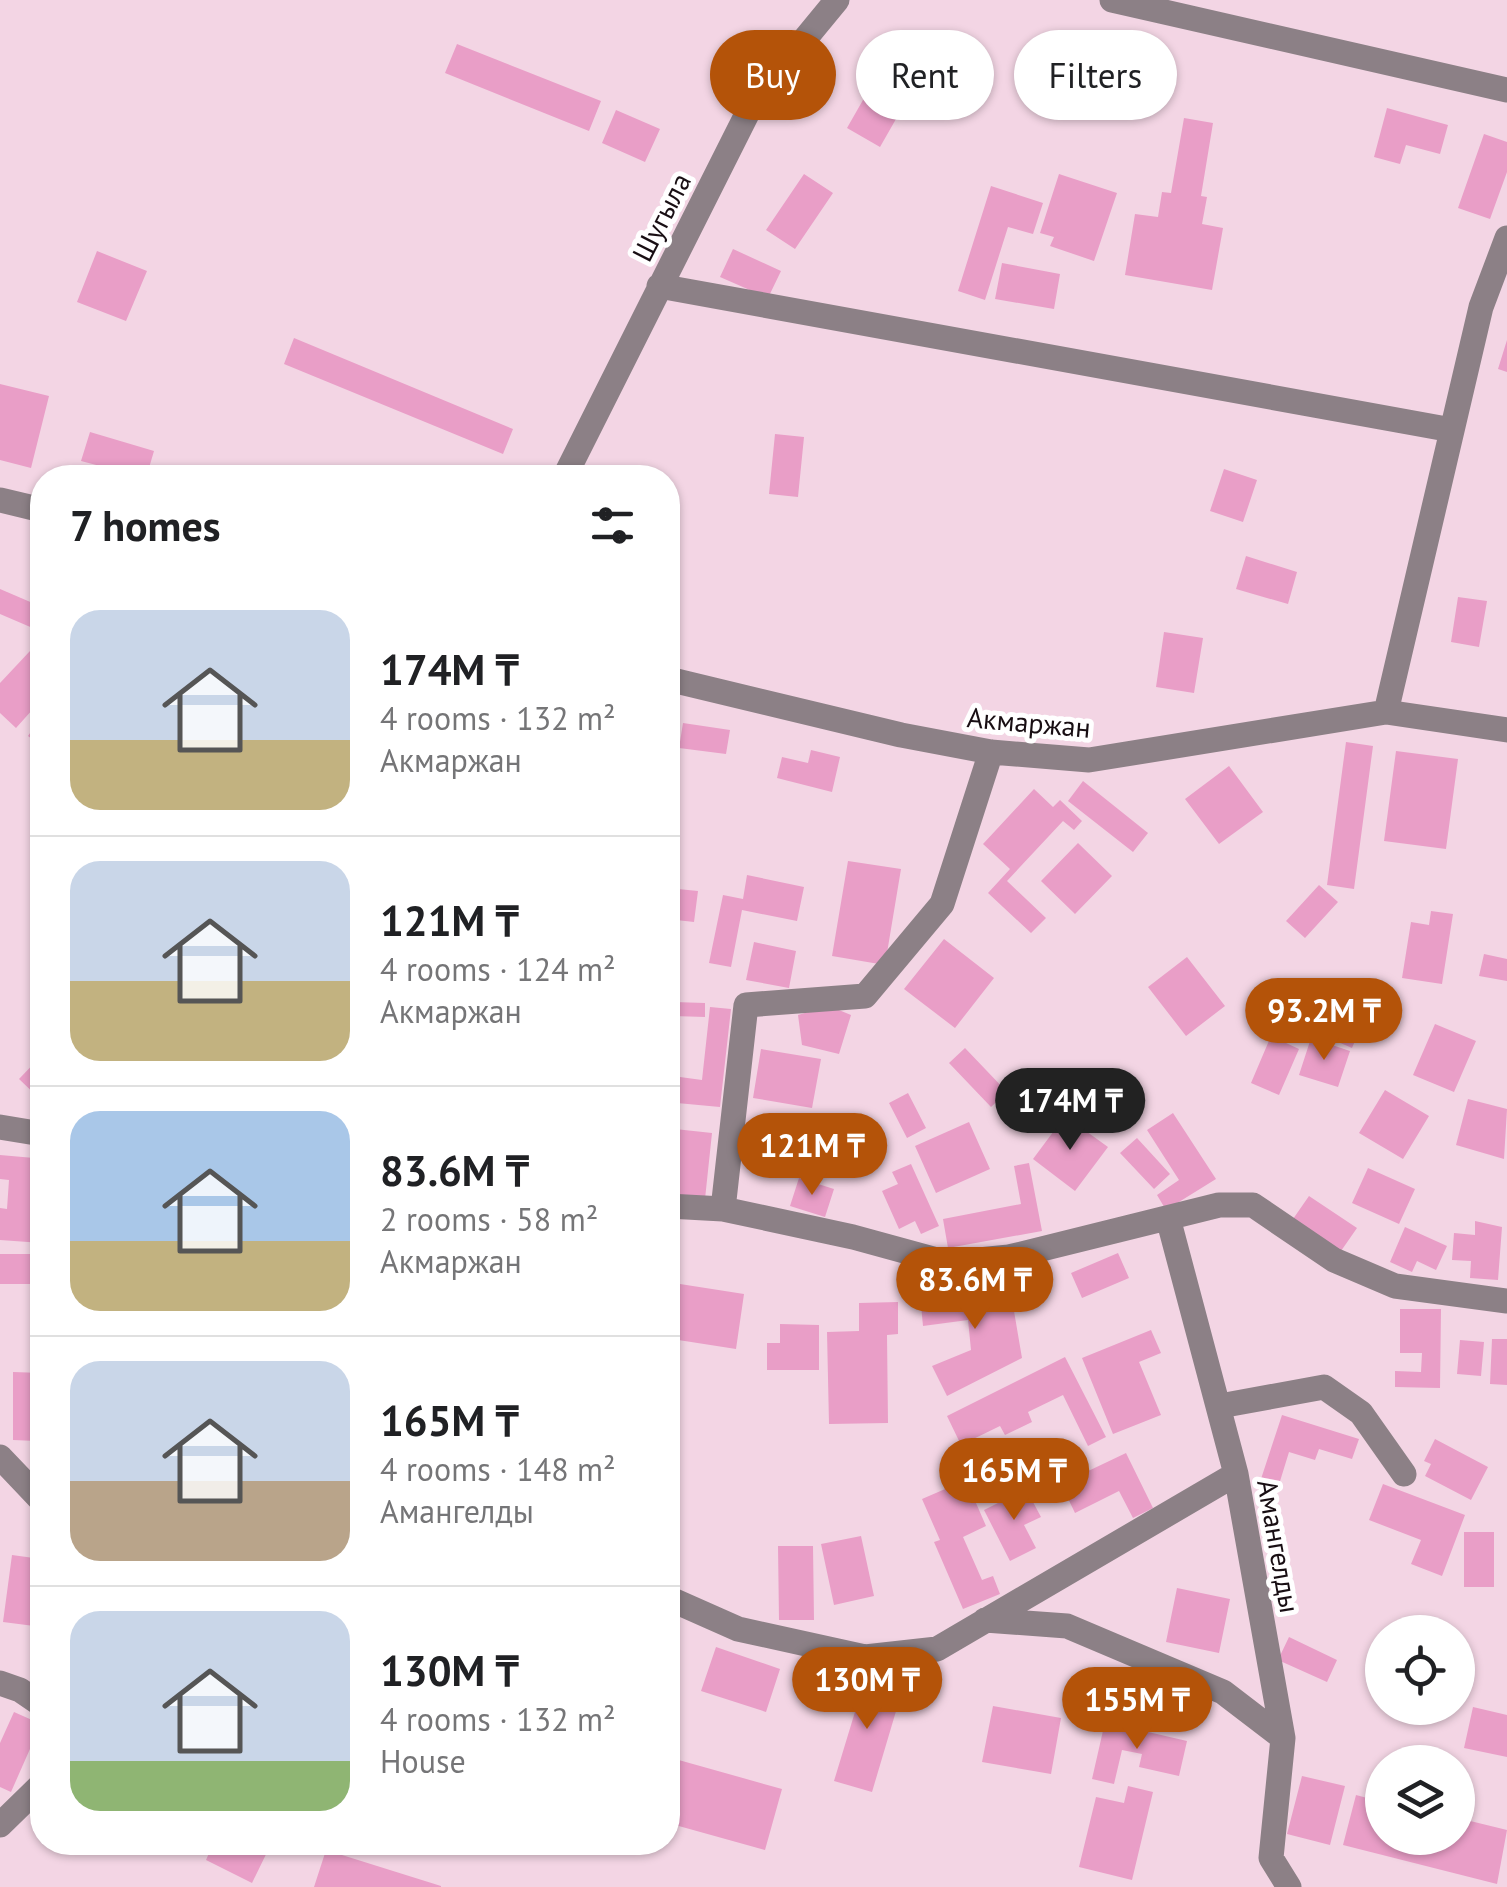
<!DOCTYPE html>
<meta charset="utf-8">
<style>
:root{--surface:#fff;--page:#f2f2f2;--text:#202124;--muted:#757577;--line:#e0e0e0;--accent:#b45309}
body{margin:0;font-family:"PT Sans",sans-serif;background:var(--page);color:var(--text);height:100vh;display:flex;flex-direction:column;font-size:38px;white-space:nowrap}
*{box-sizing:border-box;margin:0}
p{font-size:32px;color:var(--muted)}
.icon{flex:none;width:55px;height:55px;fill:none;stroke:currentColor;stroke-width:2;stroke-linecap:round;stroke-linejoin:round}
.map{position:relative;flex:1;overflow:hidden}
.drawer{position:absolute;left:30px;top:465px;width:650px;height:1390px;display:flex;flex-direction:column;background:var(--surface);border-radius:40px;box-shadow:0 2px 8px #0004}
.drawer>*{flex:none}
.top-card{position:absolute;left:710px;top:30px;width:645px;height:90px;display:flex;gap:20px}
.fabs{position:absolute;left:1365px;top:1615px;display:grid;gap:20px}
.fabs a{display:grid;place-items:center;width:110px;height:110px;border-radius:50%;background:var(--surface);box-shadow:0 2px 8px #0004;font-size:50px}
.price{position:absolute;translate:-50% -85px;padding:0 22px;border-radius:35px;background:var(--accent);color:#fff;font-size:32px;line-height:65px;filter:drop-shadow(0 2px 5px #0008)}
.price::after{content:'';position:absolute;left:50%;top:60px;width:30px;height:22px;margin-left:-15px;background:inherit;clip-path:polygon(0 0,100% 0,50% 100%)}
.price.on{background:#222;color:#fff}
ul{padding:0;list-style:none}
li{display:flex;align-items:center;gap:30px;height:250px;padding:0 40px}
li+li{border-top:2px solid var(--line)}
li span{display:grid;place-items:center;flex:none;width:280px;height:200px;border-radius:30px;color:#555}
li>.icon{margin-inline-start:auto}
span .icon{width:120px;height:120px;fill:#fffc;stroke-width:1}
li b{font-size:42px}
h2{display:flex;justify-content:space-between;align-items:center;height:120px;padding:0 40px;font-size:42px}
.tag{padding:0 35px;border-radius:45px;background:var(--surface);box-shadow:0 2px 8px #0004;font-size:35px;line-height:90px}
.tag.on{background:var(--accent);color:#fff}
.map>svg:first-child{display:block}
.building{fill:#e99ec7}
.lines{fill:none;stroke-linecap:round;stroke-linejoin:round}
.minor{stroke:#8c8086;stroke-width:25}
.labels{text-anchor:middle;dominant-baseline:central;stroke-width:10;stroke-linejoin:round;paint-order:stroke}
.street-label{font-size:28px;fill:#180e13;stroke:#fff}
</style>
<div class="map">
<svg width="1507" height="1887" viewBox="0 0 1507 1887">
<rect width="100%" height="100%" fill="#f3d5e4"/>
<path class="building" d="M457,44L601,101L589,131L445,73Z
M883,65L916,84L880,147L847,128Z
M1387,108L1448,125L1440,154L1406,145L1400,164L1374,157Z
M616,110L660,129L645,162L602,143Z
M1184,118L1213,123L1201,196L1207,197L1202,224L1223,228L1212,290L1125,275L1135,214L1158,217L1162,192L1171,193Z
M1484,134L1507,142V172L1490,219L1458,208Z
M804,174L833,193L795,249L766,230Z
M1059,174L1117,193L1094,261L1050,246L1054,237L1040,233Z
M991,186L1043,203L1033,234L1008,227L985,300L958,291Z
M733,249L781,271L768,298L720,277Z
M97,251L147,271L126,321L77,302Z
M1002,263L1060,274L1054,309L995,299Z
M294,338L513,429L503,454L284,364Z
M1507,340V372L1498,369Z
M0,384L49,396L31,468L0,460Z
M90,432L154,451L146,478L81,461Z
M775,434L804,437L798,497L769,494Z
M204,468L245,476V478H203Z
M1224,469L1257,480L1243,522L1210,511Z
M1246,556L1297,572L1288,604L1236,589Z
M0,589L42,607V632L0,614Z
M1458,597L1487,601L1479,647L1451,642Z
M1164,632L1203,638L1194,693L1156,687Z
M30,651L42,663V699L16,728L0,713V683Z
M42,716V742L40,745L28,736Z
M683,723L730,730L726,754L679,748Z
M1346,742L1373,746L1354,889L1327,885Z
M811,750L840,757L832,792L777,778L782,757L808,763Z
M1396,751L1458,759L1446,849L1384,841Z
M1229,766L1263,812L1219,844L1185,799Z
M1083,781L1148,833L1133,852L1068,801Z
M1034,789L1053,807L1060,800L1082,821L1074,830L1063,821L1007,881L1046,918L1031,933L988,893L1010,869L983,844Z
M1078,843L1112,876L1075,914L1041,881Z
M848,861L901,869L885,965L832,956Z
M747,875L804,887L797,921L742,910L731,967L709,963L723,895L743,899Z
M1319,885L1338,902L1305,938L1286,921Z
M668,888L698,891L694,922L668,919Z
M1431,911L1453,914L1442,984L1402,978L1411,922L1429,925Z
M944,939L994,978L955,1028L904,989Z
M754,942L796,951L789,988L746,980Z
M1484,954L1507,959V981L1479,976Z
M1187,957L1225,1006L1186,1036L1148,987Z
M1321,996L1366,1015L1352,1048L1308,1029Z
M674,1002L705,1003V1017L673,1016Z
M829,1006L851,1015L839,1054L802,1045L798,1015Z
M710,1007L731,1009L720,1107L677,1103L680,1077L702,1080Z
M1435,1024L1476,1041L1454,1092L1413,1075Z
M1271,1036L1299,1049L1279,1095L1251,1083Z
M1311,1038L1350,1051L1338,1087L1299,1075Z
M965,1048L1007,1092L991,1107L949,1063Z
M761,1049L821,1059L812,1108L753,1098Z
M42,1055V1101L19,1079Z
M1385,1090L1429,1116L1403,1159L1359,1133Z
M908,1093L926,1128L907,1138L889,1103Z
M1468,1099L1507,1109L1504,1159L1456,1145Z
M1173,1113L1216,1179L1166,1210L1157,1195L1179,1180L1147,1130Z
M1065,1116L1108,1147L1075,1191L1033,1159Z
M969,1122L990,1169L936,1193L915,1146Z
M675,1129L712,1133L705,1199L668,1195Z
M1137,1138L1170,1174L1154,1189L1120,1153Z
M0,1155L34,1158L30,1210L42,1211V1243L0,1240V1208L7,1209L9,1180L0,1179Z
M1029,1163L1042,1231L948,1248L943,1219L1021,1204L1014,1166Z
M911,1164L939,1226L921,1234L915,1221L899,1229L882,1191L898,1184L892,1172Z
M1368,1168L1415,1189L1399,1224L1352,1203Z
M799,1178L834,1189L825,1217L790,1206Z
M1309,1196L1357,1228L1341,1251L1293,1219Z
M1475,1221L1502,1227L1498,1280L1470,1278L1471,1261L1452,1260L1454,1233L1475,1235Z
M1405,1227L1447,1246L1436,1270L1417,1261L1412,1272L1390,1262Z
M1118,1253L1129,1278L1082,1298L1071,1273Z
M0,1254H42V1284H0Z
M1009,1282L1022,1358L947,1396L932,1366L971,1350L968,1320L923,1326L920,1295Z
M680,1284L744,1294L736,1349L672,1339Z
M898,1302V1334L887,1335L888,1423L829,1424L827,1332L859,1331V1303Z
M1400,1309H1441L1440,1388L1395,1387V1371L1421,1372L1422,1353H1400Z
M780,1324L819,1325V1370H767V1343H780Z
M1151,1330L1161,1353L1139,1362L1161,1415L1113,1434L1082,1358Z
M1492,1339H1507V1385L1490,1384Z
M1460,1340L1484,1342L1481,1376L1457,1374Z
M1065,1357L1106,1437L1088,1446L1063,1395L1028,1412L1032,1422L1005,1435L1000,1426L961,1445L947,1416Z
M13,1372L42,1373V1408H37V1441L13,1440Z
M1282,1415L1359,1439L1352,1459L1319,1449L1315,1460L1289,1452L1277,1491L1259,1485Z
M1435,1439L1488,1467L1471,1500L1425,1476L1431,1464L1424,1461Z
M1126,1453L1153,1508L1133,1518L1119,1491L1075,1513L1061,1484Z
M966,1480L986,1526L963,1537L982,1580L993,1576L1000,1594L963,1609L934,1542L940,1540L922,1499Z
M1383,1484L1465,1515L1442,1576L1411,1564L1421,1540L1369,1520Z
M1026,1489L1041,1517L1024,1525L1036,1548L1010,1561L984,1510Z
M1464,1532H1494V1587H1464Z
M861,1536L874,1596L834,1605L821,1544Z
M778,1546H813L814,1620H779Z
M12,1555L41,1559L42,1627L3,1622Z
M1177,1588L1230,1599L1219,1653L1166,1642Z
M1289,1637L1337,1660L1327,1682L1278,1660Z
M716,1647L780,1669L766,1712L701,1691Z
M851,1675L902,1691L872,1792L834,1781L858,1702L844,1698Z
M993,1706L1061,1718L1051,1774L982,1762Z
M1473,1707L1507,1715V1757L1464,1748Z
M14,1712L41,1724L11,1792L0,1787V1743Z
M1105,1722L1187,1741L1179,1776L1139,1767L1142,1754L1122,1750L1114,1784L1092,1779Z
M668,1757L782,1789L765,1850L668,1823Z
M1302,1776L1345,1786L1330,1845L1287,1834Z
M1128,1786L1153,1792L1132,1880L1079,1867L1096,1797L1124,1803Z
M1356,1795L1382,1802V1838H1458V1818L1507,1830L1497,1884L1343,1845Z
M214,1842H272L252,1883L206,1860Z
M326,1850L441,1886V1887H314Z"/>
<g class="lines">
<path class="minor" d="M1112,0L1507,90
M659,286L1452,430
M564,478L753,102L837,0
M0,500L42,510
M668,679L901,735L991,752L1089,760L1386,712L1507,730
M1386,712L1481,307L1507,238
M0,1127L42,1134
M668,1206L723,1209L853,1237L948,1263L1009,1257L1219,1205H1253L1334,1260L1395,1286L1507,1301
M723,1209L746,1005L865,996L942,904L991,752
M1168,1218L1236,1474L1283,1738L1271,1858L1289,1887
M1220,1406L1324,1387L1361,1413L1404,1474
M0,1457L42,1501
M668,1598L738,1629L865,1657L937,1649L1236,1474
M985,1620L1067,1626L1223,1692L1283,1738
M0,1683L20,1690L42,1705
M0,1825L42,1784"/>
</g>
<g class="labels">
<g class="street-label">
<text transform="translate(661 217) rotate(-63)">Шугыла</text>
<text transform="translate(1029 722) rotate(5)">Акмаржан</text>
<text transform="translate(1279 1546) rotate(80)">Амангелды</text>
</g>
</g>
</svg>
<div class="fabs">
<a><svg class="icon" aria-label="locate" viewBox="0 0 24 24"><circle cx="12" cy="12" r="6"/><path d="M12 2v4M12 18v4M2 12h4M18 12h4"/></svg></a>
<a><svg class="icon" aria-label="layers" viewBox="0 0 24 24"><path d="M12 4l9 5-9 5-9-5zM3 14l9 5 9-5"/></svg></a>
</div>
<b class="price" style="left:1324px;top:1063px">93.2M ₸</b>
<b class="price on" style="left:1070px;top:1153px">174M ₸</b>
<b class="price" style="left:812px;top:1198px">121M ₸</b>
<b class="price" style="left:975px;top:1332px">83.6M ₸</b>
<b class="price" style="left:1014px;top:1523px">165M ₸</b>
<b class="price" style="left:867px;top:1732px">130M ₸</b>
<b class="price" style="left:1137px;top:1752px">155M ₸</b>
<div class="top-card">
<a class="tag on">Buy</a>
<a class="tag">Rent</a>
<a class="tag">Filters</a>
</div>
<section class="drawer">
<h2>7 homes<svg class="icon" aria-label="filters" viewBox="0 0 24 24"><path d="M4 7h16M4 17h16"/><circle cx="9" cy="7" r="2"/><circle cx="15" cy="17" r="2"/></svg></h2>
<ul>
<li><span style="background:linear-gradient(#c9d6e8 65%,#c2b280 0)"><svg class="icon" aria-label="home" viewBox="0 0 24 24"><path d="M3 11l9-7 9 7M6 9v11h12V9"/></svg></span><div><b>174M ₸</b><p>4 rooms · 132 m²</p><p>Акмаржан</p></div></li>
<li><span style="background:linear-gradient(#c9d6e8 60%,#c2b280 0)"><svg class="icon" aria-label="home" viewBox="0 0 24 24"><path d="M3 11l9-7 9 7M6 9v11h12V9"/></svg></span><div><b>121M ₸</b><p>4 rooms · 124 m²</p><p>Акмаржан</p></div></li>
<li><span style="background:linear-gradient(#a9c7e8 65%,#c2b280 0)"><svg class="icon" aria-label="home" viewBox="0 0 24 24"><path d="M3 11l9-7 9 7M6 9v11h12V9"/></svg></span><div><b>83.6M ₸</b><p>2 rooms · 58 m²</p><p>Акмаржан</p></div></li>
<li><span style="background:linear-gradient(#c9d6e8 60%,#b9a48a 0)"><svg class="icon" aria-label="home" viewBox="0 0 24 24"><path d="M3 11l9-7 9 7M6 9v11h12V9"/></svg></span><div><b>165M ₸</b><p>4 rooms · 148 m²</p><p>Амангелды</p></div></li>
<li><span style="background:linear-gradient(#c9d6e8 75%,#8fb573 0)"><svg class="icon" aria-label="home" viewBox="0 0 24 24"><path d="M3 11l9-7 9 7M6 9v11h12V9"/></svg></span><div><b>130M ₸</b><p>4 rooms · 132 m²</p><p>House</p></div></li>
</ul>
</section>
</div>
